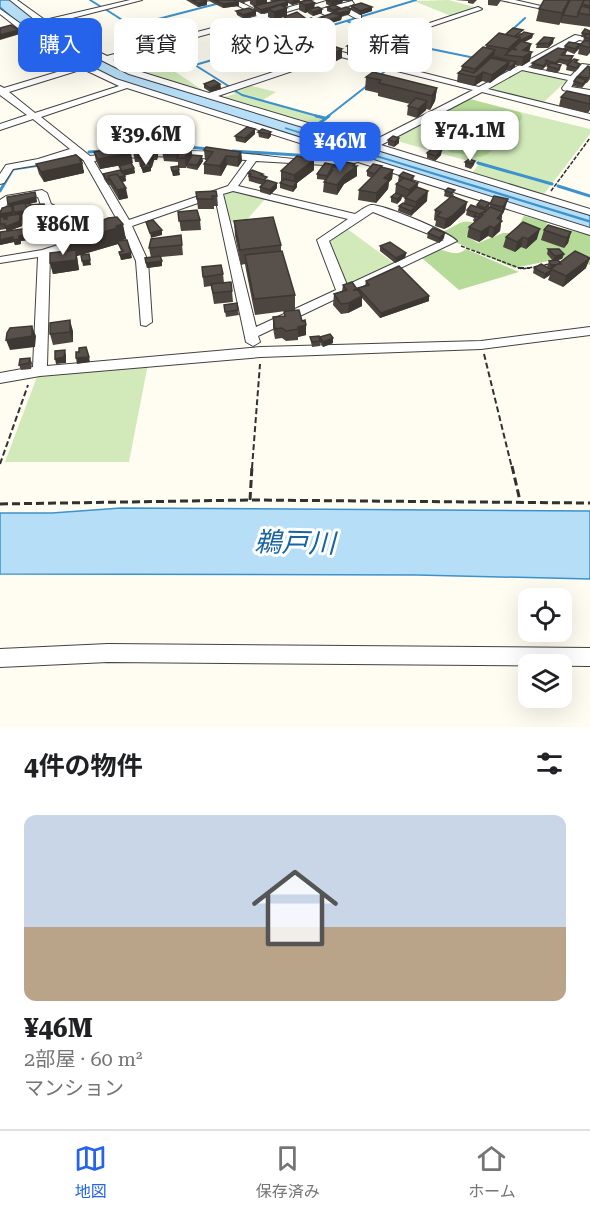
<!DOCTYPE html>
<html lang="ja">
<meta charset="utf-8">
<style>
:root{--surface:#fff;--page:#f2f2f2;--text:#202124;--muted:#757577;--line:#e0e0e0;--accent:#2563eb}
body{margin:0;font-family:"Roboto Serif","Noto Sans JP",serif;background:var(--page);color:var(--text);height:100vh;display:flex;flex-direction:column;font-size:22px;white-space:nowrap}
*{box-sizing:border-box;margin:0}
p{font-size:20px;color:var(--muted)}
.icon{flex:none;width:33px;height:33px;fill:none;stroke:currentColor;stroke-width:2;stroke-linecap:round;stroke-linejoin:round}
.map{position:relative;height:727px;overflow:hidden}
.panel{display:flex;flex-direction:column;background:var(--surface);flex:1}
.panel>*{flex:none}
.banner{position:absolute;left:18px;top:18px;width:555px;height:54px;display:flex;gap:12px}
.buttons{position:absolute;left:518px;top:588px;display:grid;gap:12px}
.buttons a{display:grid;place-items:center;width:54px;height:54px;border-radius:12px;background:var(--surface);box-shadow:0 6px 24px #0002;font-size:30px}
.price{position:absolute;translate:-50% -51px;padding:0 14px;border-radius:12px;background:#fff;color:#222;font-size:20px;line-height:39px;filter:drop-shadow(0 2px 3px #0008)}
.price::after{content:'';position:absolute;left:50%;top:36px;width:18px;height:14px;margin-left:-9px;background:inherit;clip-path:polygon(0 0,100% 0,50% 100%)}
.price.active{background:var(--accent);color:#fff}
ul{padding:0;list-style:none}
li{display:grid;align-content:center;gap:12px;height:318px;padding:0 24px}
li+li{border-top:2px solid var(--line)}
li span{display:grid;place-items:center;height:186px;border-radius:12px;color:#555}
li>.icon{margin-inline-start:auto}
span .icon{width:108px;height:108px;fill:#fffc;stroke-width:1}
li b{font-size:26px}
h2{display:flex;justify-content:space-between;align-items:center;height:72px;padding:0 24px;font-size:26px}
.tag{padding:0 21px;border-radius:12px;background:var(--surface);box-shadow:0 6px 24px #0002;font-size:21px;line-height:54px}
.tag.active{background:var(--accent);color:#fff}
.tab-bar{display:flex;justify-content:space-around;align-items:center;height:84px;border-top:2px solid var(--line);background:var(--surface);font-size:16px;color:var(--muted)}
.tab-bar a{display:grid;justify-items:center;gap:3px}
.tab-bar .active{color:var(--accent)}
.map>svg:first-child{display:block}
.green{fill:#d2eaba}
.forest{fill:#b6db99}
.water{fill:#b6def6;stroke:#3c92ce;stroke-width:1.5}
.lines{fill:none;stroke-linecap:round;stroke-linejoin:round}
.stream-far1{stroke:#3c92ce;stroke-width:2}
.stream{stroke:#3c92ce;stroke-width:3}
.street-casing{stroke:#424242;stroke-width:2}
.path-far2{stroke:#313131;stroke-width:1.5;stroke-dasharray:4 1.5;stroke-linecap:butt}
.path-far1{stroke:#313131;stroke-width:2;stroke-dasharray:6 3;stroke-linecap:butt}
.path{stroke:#313131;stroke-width:3;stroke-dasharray:8 4;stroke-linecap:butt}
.street{fill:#fff;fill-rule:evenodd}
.wall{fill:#4c4540}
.shaded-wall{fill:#3e3834}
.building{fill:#58504b;stroke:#3e3834;stroke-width:1.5}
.labels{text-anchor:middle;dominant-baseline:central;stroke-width:6;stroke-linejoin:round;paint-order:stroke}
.near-water-label{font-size:27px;font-style:italic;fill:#1764a2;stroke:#fff}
</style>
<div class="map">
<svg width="590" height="727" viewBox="0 0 590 727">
<rect width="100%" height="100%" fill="#fffcf1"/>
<path class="green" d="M449,0L478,8L451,16L414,1Z
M150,21L179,39L162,44L133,25Z
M231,26L265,43L247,49L214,30Z
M156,59L207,93L129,68Z
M521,70L564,79L566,81L543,103L487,89Z
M248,85L276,92L263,100L326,118L317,125L220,98L235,94L229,89Z
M520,112L590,129V134L544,194L472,173L479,164L390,139L426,121L448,134L459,154C466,154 476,157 482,156C486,155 520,121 523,116Z
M234,190L266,198L244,223L230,222L224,195Z
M346,228L395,264L348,286L344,285L328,240Z
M148,364L129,462H5L38,374Z"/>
<path class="forest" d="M470,99L520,112L523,116L519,123L502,136L488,154L480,157L449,152L447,147L452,141L448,134L426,121Z
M524,216L547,222L546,228L557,232L561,228L590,235V265L576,259L563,258L514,268L453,241L444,234V231C457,226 464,216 477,225L466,236L478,243L503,233H514Z
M435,249C448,250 455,258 466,249L519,272L459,290L422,258Z"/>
<path class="water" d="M0,0H10C49,32 89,57 136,76L590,215V221L285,128L590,222V229L117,80L68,58L34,36L0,7Z
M121,508L590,511V579L417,575L0,574V513H52Z"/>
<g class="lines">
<path class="stream-far1" d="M90,0L103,8
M105,9L160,44
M347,21L383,38
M131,26L220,3
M512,30L525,18
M303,34L416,0
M387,40L475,58
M163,45L230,87
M195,65L284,39
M394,66L420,45
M379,76L389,68
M232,89L242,95L321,117
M327,117L368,85"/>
<path class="stream" d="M316,116L325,118
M317,125L329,116
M188,147L208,149
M152,148L169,147
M233,151L343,158
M89,152L103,151
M478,163L552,184
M558,186L590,196
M0,191L13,169L40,165"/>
<defs>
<path id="street" d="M10,0H17L45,20L130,0H142L49,24L65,35L107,56L257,16L228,0H236L264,14L315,0H326L270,17L342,52L479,87L575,35L590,38V42L579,40L528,67L571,76L582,64L590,65V69H587L571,87L590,90V96L563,90L562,88L568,80L522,70L488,89L590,114V120L482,92L381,145L590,209V215L374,149L364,157L590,228V235L358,162L342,166L256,161L238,186L355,214C360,211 366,206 371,205C383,204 449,232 457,241L258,336L260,342L253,346L246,342L215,197L132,226L148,261L152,322L146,326L141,325L136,261L122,229L107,234L101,231L119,223L84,161L76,154L43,164L13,169L4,183L0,184V174L6,165L38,159L70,149L33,119L0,130V124L27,115L0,95V86L4,88L77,66L50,53L0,14V9L56,49L116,79L355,155L365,146L129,74L59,39ZM263,19L331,53L209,93L135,70L113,60ZM337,56L473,90L371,142L218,96ZM83,69L119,86L35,113L9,92ZM127,88L350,159C317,164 280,157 248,154C195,150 143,149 90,156L41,117ZM151,156L247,160L228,186L129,220L94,161ZM233,191L348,219L317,240L336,290L256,327L223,194ZM373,212L444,240L347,285L329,241Z
M500,0H515L541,6L538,8Z
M352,1L354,4L346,7L361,14V18H355L339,9L330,11L336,14V18L298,28L294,26L327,16L321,13V9Z
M478,7L482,9L480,10L355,52L348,50Z
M42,190L47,193L51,204L61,209L71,240L83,237L89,240L50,255L47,366L261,347L481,341L590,327V335L481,349L261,357L40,376L0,383V373L33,367L38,257L0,263V257L42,250L61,244L51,211L42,208L38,197L9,202L4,209L0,210V200L6,196Z
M108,644L590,648V666L108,662L0,667V649Z"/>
</defs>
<use href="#street" class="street-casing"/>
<path class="path-far2" d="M551,191L590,138
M461,246L522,269L550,264"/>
<path class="path-far1" d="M518,268H530
M484,354L512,468
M0,464L28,385
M252,468L260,364"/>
<path class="path" d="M512,466L520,501
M250,500L252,466
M0,504L250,500L590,503"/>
<use href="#street" class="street"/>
</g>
<path class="wall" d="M186,0H205L207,1V5L198,7Z
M207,0H234L239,2V6L223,8Z
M235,0H267V3L272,2L270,0H300L299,2L304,1L302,0H309L314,8L322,13L313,16L308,13V12L305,13L299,10V3L292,5L288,3V6L284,7L287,8V16L305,18V21L317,25L300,33L293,29V25L289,26L284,24V17L286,16L274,20L268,17V12L261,14L256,11V15L244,19L237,15L236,11L254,10V6L250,4V1L245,2L244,4Z
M326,0H353V1H343L342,3L335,5L340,8V9L350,13L348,15L342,16L341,20L328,24L321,21V17L332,13L327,11V7L330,6L326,4Z
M455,0H477L473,4L468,3V1Z
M488,0H501L500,2L497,6L488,5Z
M590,0V27L575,25V24V25L561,23V22L559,25L536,21L539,9Z
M351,6L372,7V11L360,15L351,10Z
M266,23L282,29L295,35L287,37L266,27Z
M590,31V53L587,56L578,54L579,49L574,54L567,51L565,56H573L572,60H578L577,63L580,64L579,68L575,72L566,70L567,65L559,63L557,64L561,65L560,70L557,73L546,71L548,65H546L542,70L531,68L532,63L564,49L565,46L580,45L583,42L584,37H581L582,33Z
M523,33L533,34L532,38L524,42L531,44L529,52L530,61L522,66L515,65L510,71L507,70L490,83L482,81L474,86L457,82L458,73L461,71L462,66L486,48V45L506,34Z
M553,43L548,48H536L537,44Z
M347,46L368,51L357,57L347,55Z
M115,54L129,59L121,62L116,58Z
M318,56L342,58L324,67L318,64Z
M588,66L590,79L587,83H586L582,88L572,86L574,81Z
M366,77L437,88L435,101L430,110L426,109V110L417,118L407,115L408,106L410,104L378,96V93L365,90Z
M204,84H220L221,89L210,92L204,88Z
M590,96V110L588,113L559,106L561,97Z
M258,132H271V136L268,139L259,137Z
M255,134L245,143L236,141L235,136Z
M388,140L399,143L394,147L388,145Z
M157,146L158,156L157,160H154L152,167H151V171L143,173L141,167H140L139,162H135L133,152Z
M191,146L192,155L203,161L197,170L187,168V166L186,168H178L180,175L173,176L171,167H178V162L164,161L162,151Z
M204,150L241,152L242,161L238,167L227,165L221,176L204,174V164L207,160H205Z
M94,152L133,163L100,169L96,161Z
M427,153L441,155L435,161L427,158Z
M314,160V170L297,183V187L293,192L280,188V183L282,181H281V171Z
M475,161L474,165L471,169L465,167V162Z
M36,164L84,170V173L44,182L39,174Z
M119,166L134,168L135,173L125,175L126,181L122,182L128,198L119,200L110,185H108L104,179L103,174L120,170Z
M354,166H357V176L344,184L337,195L323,192L324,182L325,180L317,179V174L336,167Z
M382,167L393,170L392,179L389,182L388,189L376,203L358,200L359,190L372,178L367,176V171Z
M248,173L263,176L267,181L277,188L270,195L260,192V187L263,185L249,181Z
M399,176H414L413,182L418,183L417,188L427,201L411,216L398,211L399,206L404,203L405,198L402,197L401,200L397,204L391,202V197L395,194L396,184L399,182L398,181Z
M448,188L454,195L453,196L467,202L465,212L450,226L444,229L435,226L436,221L434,220L435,210L450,198L444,196L445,191Z
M35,192L37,202L25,205L28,213L46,211L53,223L39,225L37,215L36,216L37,224L23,226L21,216V217L22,226L8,231L34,234L35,239L21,241V244L15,245L14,242L0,245L7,231L6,229L0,230V212L8,206Z
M196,192L217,196L218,206H214V209H198Z
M494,196L505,209L502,215L500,231L492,238L488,236L479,242L467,237L469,227L475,222L473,221L474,218L466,215L467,210L476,207L477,205L490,203L489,208Z
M178,212L200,220L201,230L181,231Z
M234,221L281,245V251L295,295V310L306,325V335L298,337V340L286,341L282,338L275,339L273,328V317L284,316V312L286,311L255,315L246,270L245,264L241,265L235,236Z
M523,222L537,239L526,249L521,247L515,252L503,247L506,237Z
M544,230L571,232L568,243L564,248L541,240Z
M428,233L444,238L439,243L427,238Z
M181,235L183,255L161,257L162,266L147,268L145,258H151L149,248Z
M64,237L126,239L120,241L132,258L121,260L119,252L121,251L118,244L77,256L79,270L53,274L50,263L67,251Z
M380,246L406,253L405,258L395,263L380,251Z
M548,249L564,254L562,259L553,261L586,268L563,287L548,280L550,275L544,279L533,273L534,268H548L547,267L549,261H553L547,254Z
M202,267L223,274L224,283L232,291L233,302L214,304L211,286L204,287Z
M366,281L429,301L380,318L362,298V306L348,313L341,314L333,305L334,294L342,291L343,285L358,290V288L365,286Z
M224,305L238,310L239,315L226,317Z
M73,331V342L53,345L50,334Z
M310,337H320L333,343L323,347L320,343V346L312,347Z
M30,358L32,363L31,369L21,370L19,365Z"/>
<path class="shaded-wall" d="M256,0H267V4L256,7Z
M295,0H300L299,3L292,5V1Z
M339,0H343L342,3L331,6V2Z
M569,0H571L563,15L559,25L562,13Z
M207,1V5L198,7V3Z
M239,2V6L223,8V4Z
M288,2V6L271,11L268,9V12L261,14V10Z
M315,3L314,10L309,9L308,12L305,13V5Z
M372,7V11L360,15V11Z
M287,8V16L274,20V12Z
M322,9V13L313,16V12Z
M351,9L350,13L348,15L342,16L341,20L328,24V20L338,17L339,13Z
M256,11V15L244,19L243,15Z
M305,18V22L289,26V22Z
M318,21L317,25L300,33V29Z
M19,30L20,34L0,40V35Z
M295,31V35L287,37V33Z
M533,34L532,38L519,45L520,41Z
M520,38L518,50L514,48L512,55H506L508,49Z
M554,38L553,43L548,48L549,43Z
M368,42V51L357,57L358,49Z
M531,44L529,52L523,50Z
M580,44L579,48L574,54L575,49Z
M342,49V58L324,67L325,58Z
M495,50L493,62L483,72L482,81L474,86L476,77H473L475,69Z
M532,52L530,61L522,66L523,57Z
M129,55V59L121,62V57Z
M509,62L507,70L490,83L492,75Z
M516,62L515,67L510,71L511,67Z
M547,62L546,66L542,70L543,66Z
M220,84L221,89L210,92V88Z
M437,88L435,101L430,110L432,96Z
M427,101L426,110L417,118L418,109Z
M255,129V134L245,143V138Z
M271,132V136L268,139V134Z
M399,138V143L394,147L395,142Z
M157,146L158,156L157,160L156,151Z
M191,146L192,155L187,164L186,168L185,158Z
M442,150L441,155L435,161L436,156Z
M152,151L154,160L152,167L151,157Z
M241,152L242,161L238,167V157Z
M131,153L133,163L100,169L98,159Z
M202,156L203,161L197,170V165Z
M226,156L227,165L221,176L220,166Z
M80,160H82L84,173L44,182L41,172Z
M314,160V170L297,183V187L293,192V187L294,185V175Z
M355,164L354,168L357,166V176L344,184L337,195V185L345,175Z
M151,167V171L143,173L142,168Z
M134,168L135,173L123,176L122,171Z
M179,170L180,175L173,176L172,171Z
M393,170L392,179L389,182L388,189L376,203V193L384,178Z
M125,176L126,181L113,184L110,180Z
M277,183V188L270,195V190Z
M418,183L417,193L408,200L409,190Z
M126,188L128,198L119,200L117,190Z
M428,191L427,201L415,212L416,202Z
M35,192L37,202L13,208L14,217L1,219L0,214L9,209L8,204Z
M402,195L401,200L397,204V199Z
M508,199L505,209L502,215L500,231L492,238L497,218L502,213L503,207Z
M467,202L465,212L450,226L444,229L446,219Z
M44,204L46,214L36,216L37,224L23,226L22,221L30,217L28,211Z
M415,207L414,212L411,216V211Z
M27,208L28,213L27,216L21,217L22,226L7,232L5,227L15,217L14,212Z
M52,218L53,223L39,225L38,220Z
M54,224L56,233L51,234L50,229Z
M123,224L126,239L117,241L118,244L77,256L79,270L53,274L50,263L72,257L68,242Z
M490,226L488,236L479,242L481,232Z
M33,229L35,239L21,241V244L15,245L14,242L0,245V240L19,236Z
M540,229L537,239L526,249L528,239Z
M162,230V235L151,238L150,233Z
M50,232L51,237L37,239L36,234Z
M571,232L568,243L564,248L567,238Z
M445,233L444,238L439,243V238Z
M523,237L521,247L515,252L517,242Z
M131,253L132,258L121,260L120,255Z
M406,253L405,258L395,263L396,258Z
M89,254L91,265L83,266L82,261Z
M564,254L562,259L553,261L555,256Z
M590,258L586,268L563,287L566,276Z
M162,261V266L147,268L146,263Z
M561,264L550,270L551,265Z
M551,270L550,275L544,279L545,274Z
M357,289L356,299L362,296V306L348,313L349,303L353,290Z
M429,296V301L380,318L381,313Z
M70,320L73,331V342L70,332Z
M306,325V335L298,337V327Z
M32,326L36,336L35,347L10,350L6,340Z
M333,338V343L323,347V342Z
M65,350L66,355V363L56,364L55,359Z
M89,357L90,362L77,364L76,358Z"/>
<path class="building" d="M192,0H205L207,1L198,3Z
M214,0H234L239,2L223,4Z
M280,0H285L288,2L261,10L254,6Z
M309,0L315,3L305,5L299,2Z
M326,0H340L331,2Z
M544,0H569L562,13L539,9Z
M570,0H584L577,17L563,15Z
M584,0H590V6L582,4Z
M361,3L372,7L360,11L351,6Z
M280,5L287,8L274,12L268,9Z
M334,5L340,8L333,10L327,7Z
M581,6L590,8V15L578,13Z
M318,7L322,9L313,12L309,9Z
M346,7L351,9L349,11L339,13L334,11Z
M249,8L256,11L243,15L236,11Z
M297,12L305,18L289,22L284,20L287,19L284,17Z
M333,13L342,16L328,20L321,17Z
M311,18L318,21L300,29L293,25Z
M267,21L282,29L288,27L295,31L287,33L266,23Z
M11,25L19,30L0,35V28Z
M513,28L523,30L515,36L518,37L524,32L533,34L520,41V38L508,35L506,34Z
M585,29L590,31V34L582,33Z
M499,33L520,38L508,49L486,45Z
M587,34H590V39L584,37Z
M544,37L554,38L549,43L537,44Z
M358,40L368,42L358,49L347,46Z
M521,41L531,44L523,50L532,52L523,57L505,55L512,49L517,50L514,48Z
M584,41H590V48L580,45Z
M569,42L580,44L575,49L565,46Z
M336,47L342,49L325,58L318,56Z
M483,47L495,50L475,69L462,66Z
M558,48L567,50L561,55L573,56L569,61L560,59L555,63L545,60L547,62L543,66L532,63Z
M121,52L129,55L121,57L115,54Z
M496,57L516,62L511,67L508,66L509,62L494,58Z
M491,58L509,62L492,75L483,72L476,77L458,73L462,70L474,73Z
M574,59L578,60L575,62L580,64L576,68L567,65Z
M551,63L561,65L558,69L547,66Z
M588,66L590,67V76L588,78L578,76Z
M373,72L437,88L432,96L379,83L381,80L366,77Z
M577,77L586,80L583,84L574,81Z
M214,80L220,84L210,88L204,84Z
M567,91L590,96V104L561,97Z
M416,98L427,101L418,109L408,106Z
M247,127L255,129L245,138L235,136Z
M262,129L271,132L268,134L258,132Z
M393,136L399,138L395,142L388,140Z
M167,144L191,146L185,158H177L179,153L162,151Z
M127,146L131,153L98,159L94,152Z
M157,146L156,151H152L151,157L138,158L139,152H133L136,148Z
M206,147L241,152L238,157L226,156L220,166L204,164L213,152L204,150Z
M433,148L442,150L436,156L427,153Z
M76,155L82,160H80L82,163L41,172L36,164Z
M192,155L202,156L197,165L187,164Z
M297,156L314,160L294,175L281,171Z
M469,159L475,161L472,164L465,162Z
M341,161L355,164L353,166H357L345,175L337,185L324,182L333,170L331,169L333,166L337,167Z
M131,163L134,168L122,171L119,166Z
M149,163L151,167L142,168L141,165Z
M325,163L336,165L335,167L333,166L327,176L317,174Z
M373,164L382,166L374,174L367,171Z
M178,166L179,170L172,171L171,167Z
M381,167L393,170L384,178L389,180L376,193L359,190L375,174Z
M120,170L125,176L119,177L117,174L108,176L109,180H107L103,174Z
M252,170L263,174L261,175L267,177L264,180L249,176L251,174L248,173Z
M403,172L414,176L410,180L399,176Z
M117,174L126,188L117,190L108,176Z
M404,178L418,183L409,190L396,184Z
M284,179L297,182L293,187L280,183Z
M267,180L277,183L270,190L260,187Z
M417,187L428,191L416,202L405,198Z
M448,188L455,190L452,193L445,191Z
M216,191L217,196H212L213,199H197L196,192Z
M35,192L36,197L8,204L7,197Z
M396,193L402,195L397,199L391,197Z
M452,196L467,202L452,216L446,219L437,216L441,212L435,210Z
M494,196L508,199L503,207L490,204Z
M481,200L490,203L485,208L477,205Z
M25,203L27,208L25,211L14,212L13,205Z
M403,203L415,207L411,211L399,206Z
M44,204L45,209L28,211V205Z
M12,205V212L0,214L2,208Z
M471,205L486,210L484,212L479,214V217L474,216L477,213L467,210Z
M490,207L503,212L497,218L502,221L494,228L490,226L481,232L469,227L483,215L479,214L485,212Z
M49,210L52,218L38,220L37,212Z
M197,210L200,220L179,221L178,212Z
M35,212V219L22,221L21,214Z
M20,214V221L5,227V224H0V217H4V219H7V216Z
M117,217L123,224L116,226L117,228L68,242L64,237L108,218Z
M273,217L281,245L240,250L234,221Z
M153,220L162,230L150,233L146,222Z
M523,222L540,229L528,239L523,237L517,242L506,237Z
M54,224L55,228L50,229V232L36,234V227Z
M548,225L571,232L567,238L544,230Z
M30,228L33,229V234L19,236V239L13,240V237L0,240V232Z
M433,228L445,233L439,238L428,233Z
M181,235L182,245L149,248L151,239Z
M127,240L131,253L120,255L119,252L123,251L117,241Z
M390,242L406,253L396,258L380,246Z
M548,249H559L564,254L555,256Z
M76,250V260L50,263V253Z
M282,251L295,295L254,299L245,255Z
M575,251L590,258L566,276L551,269Z
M89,254L90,260L82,261L81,255Z
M160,256L162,261L146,263L145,258Z
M558,260L561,264L551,265L549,261Z
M541,264L552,270L545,274L534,268Z
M221,265L223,274L203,277L202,267Z
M399,266L429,296L381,313L358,288L369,285L366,281Z
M231,282L232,291L213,293L211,284Z
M352,282L357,289L353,290H358L362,296L349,303L341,304L334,294L347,290L343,285Z
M237,303L238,310L225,312L224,305Z
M299,310L302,321L305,320L306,325L298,327L299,329L286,331L282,328L275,329L273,317L285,316L284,312L286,311Z
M70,320V332L50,334V323Z
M32,326V336L6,340L7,333L10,328Z
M330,334L333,338L323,342L320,337Z
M319,336L320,341L312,342L310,337Z
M86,347L89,357L76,358V352H79V348Z
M65,350L64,357L55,359V351Z
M30,358L29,363L19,365L20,359Z"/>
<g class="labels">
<g class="near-water-label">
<text transform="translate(295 543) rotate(1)">鵜戸川</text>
</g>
</g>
</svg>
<div class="buttons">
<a><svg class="icon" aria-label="locate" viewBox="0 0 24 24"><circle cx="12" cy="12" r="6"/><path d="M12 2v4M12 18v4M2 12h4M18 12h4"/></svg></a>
<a><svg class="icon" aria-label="layers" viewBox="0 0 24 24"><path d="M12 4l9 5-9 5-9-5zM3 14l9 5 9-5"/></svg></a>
</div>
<b class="price" style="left:470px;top:162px">¥74.1M</b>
<b class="price" style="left:146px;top:166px">¥39.6M</b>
<b class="price active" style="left:340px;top:173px">¥46M</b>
<b class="price" style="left:63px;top:256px">¥86M</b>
<div class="banner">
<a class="tag active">購入</a>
<a class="tag">賃貸</a>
<a class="tag">絞り込み</a>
<a class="tag">新着</a>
</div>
</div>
<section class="panel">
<h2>4件の物件<svg class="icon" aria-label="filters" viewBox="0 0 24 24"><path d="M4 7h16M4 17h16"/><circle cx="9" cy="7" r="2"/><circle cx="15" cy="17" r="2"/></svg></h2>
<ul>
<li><span style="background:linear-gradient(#c9d6e8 60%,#b9a48a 0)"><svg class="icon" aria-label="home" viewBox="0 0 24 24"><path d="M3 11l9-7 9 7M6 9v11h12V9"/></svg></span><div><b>¥46M</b><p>2部屋 · 60 m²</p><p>マンション</p></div></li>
</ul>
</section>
<nav class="tab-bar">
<a class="active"><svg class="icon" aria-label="map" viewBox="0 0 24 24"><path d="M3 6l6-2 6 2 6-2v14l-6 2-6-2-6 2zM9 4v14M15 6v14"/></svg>地図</a>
<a><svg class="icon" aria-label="saved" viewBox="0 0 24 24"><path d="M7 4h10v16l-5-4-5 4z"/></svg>保存済み</a>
<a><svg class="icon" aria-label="home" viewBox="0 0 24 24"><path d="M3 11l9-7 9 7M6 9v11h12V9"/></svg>ホーム</a>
</nav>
